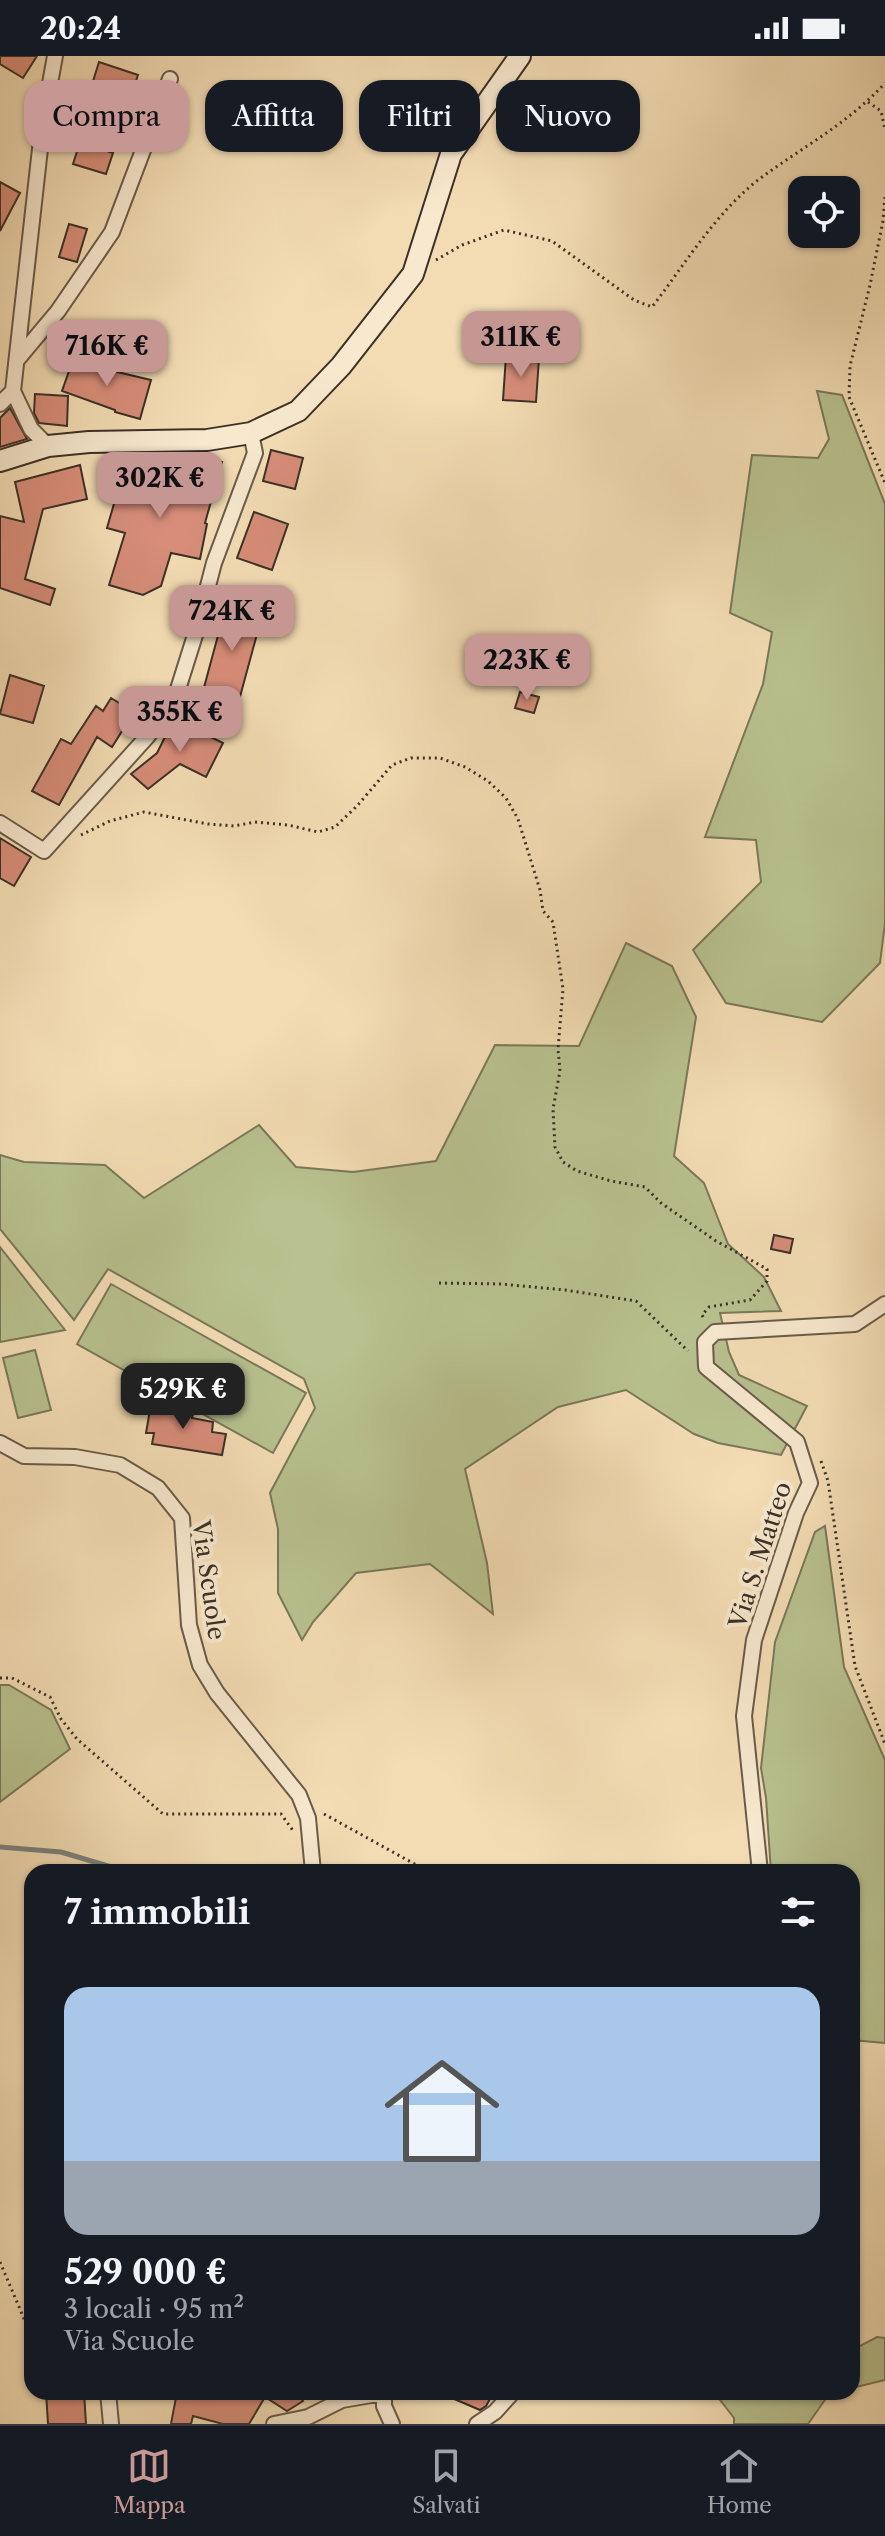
<!DOCTYPE html>
<html lang="it">
<meta charset="utf-8">
<style>
:root{--surface:#171b24;--page:#20242c;--text:#f1f3f6;--muted:#9ea1a6;--line:#363941;--accent:#c59692}
body{margin:0;font-family:"Libre Caslon Text",serif;background:var(--page);color:var(--text);height:100vh;display:flex;flex-direction:column;font-size:30px;white-space:nowrap}
*{box-sizing:border-box;margin:0}
p{font-size:26px;color:var(--muted)}
.icon{flex:none;width:44px;height:44px;fill:none;stroke:currentColor;stroke-width:2;stroke-linecap:round;stroke-linejoin:round}
.map{position:relative;flex:1;overflow:hidden}
.sheet{position:absolute;left:24px;top:1808px;width:836px;height:536px;display:flex;flex-direction:column;background:var(--surface);border-radius:24px;box-shadow:0 2px 6px #0004}
.sheet>*{flex:none}
.banner{position:absolute;left:24px;top:24px;width:838px;height:72px;display:flex;gap:16px}
.fabs{position:absolute;left:788px;top:120px;display:grid;gap:16px}
.fabs a{display:grid;place-items:center;width:72px;height:72px;border-radius:16px;background:var(--surface);box-shadow:0 2px 6px #0004;font-size:40px}
.price{position:absolute;translate:-50% -68px;padding:0 18px;border-radius:16px;background:var(--accent);color:#111;font-size:26px;line-height:52px;filter:drop-shadow(0 2px 4px #0008)}
.price::after{content:'';position:absolute;left:50%;top:48px;width:24px;height:18px;margin-left:-12px;background:inherit;clip-path:polygon(0 0,100% 0,50% 100%)}
.price.selected{background:#222;color:#fff}
ul{padding:0;list-style:none}
li{display:grid;align-content:center;gap:16px;height:424px;padding:0 40px}
li span{display:grid;place-items:center;height:248px;border-radius:24px;color:#555}
li>.icon{margin-inline-start:auto}
span .icon{width:144px;height:144px;fill:#fffc;stroke-width:1}
li b{font-size:34px}
h2{display:flex;justify-content:space-between;align-items:center;height:96px;padding:0 40px;font-size:34px}
.chip{padding:0 28px;border-radius:24px;background:var(--surface);box-shadow:0 2px 6px #0004;font-size:28px;line-height:72px}
.chip.selected{background:var(--accent);color:#111}
.status{display:flex;justify-content:space-between;align-items:center;height:56px;padding:0 40px;background:var(--surface);direction:ltr}
.status svg{height:22px;fill:currentColor}
.tabs{display:flex;justify-content:space-around;align-items:center;height:112px;border-top:2px solid var(--line);background:var(--surface);font-size:22px;color:var(--muted)}
.tabs a{display:grid;justify-items:center;gap:4px}
.tabs .selected{color:var(--accent)}
.map>svg:first-child{display:block}
.green{fill:#b8c18f;stroke:#7a785a;stroke-width:2}
.lines{fill:none;stroke-linecap:round;stroke-linejoin:round}
.stream{stroke:#78827e;stroke-width:5}
.building{fill:#d78d79;stroke:#3b3026;stroke-width:2}
.street-casing{stroke:#695b4a;stroke-width:18}
.secondary-casing{stroke:#3b3026;stroke-width:24}
.path{stroke:#3b3026;stroke-width:3;stroke-dasharray:2 4;stroke-linecap:butt}
.street{stroke:#f7e8ce;stroke-width:14}
.secondary{stroke:#f7e8ce;stroke-width:20}
.labels{text-anchor:middle;dominant-baseline:central;stroke-width:8;stroke-linejoin:round;paint-order:stroke}
.street-label{font-size:24px;fill:#3b3026;stroke:#f7e8ce}
</style>
<div class="status"><b>20:24</b><svg viewBox="0 0 49 12"><path d="M0 12V9h3v3zM5 12V6h3v6zM10 12V3h3v9zM15 12V0h3v12zM26 1h20v11H26zM47 4h2v5h-2z"/></svg></div>
<div class="map">
<svg width="885" height="2368" viewBox="0 0 885 2368">
<rect width="100%" height="100%" fill="#f3dcb4"/>
<filter id="stains"><feTurbulence type="fractalNoise" baseFrequency=".0025" numOctaves="4"/><feColorMatrix values="0 0 0 0 .2 0 0 0 0 .09 0 0 0 0 .02 0 0 0 .5 -.17"/></filter>
<radialGradient id="worn" r=".72"><stop offset=".6" stop-color="#630" stop-opacity="0"/><stop offset="1" stop-color="#630" stop-opacity=".3"/></radialGradient>
<path class="green" d="M817,335L842,339L885,448V867L880,907L822,966L726,947L693,894L761,826L756,784L705,781L763,628L772,576L730,557L752,399L818,402L829,383Z
M626,887L672,910L696,961L674,1100L704,1127L728,1188L764,1221L781,1255L720,1257L729,1296L739,1319L807,1350L781,1399L718,1387L694,1378L626,1334L558,1351L465,1413L487,1507L493,1558L430,1508L356,1517L313,1566L302,1584L278,1537V1473L270,1437L315,1352L304,1323L108,1213L74,1264L0,1173V1099L24,1106L105,1109L144,1142L259,1069L296,1111L353,1116L436,1105L495,989L579,990Z
M0,1191L65,1274L0,1286Z
M111,1228L306,1337L273,1397L77,1288Z
M35,1294L51,1354L18,1362L3,1302Z
M825,1470L844,1611L885,1704V1987L852,1984V1816H771L766,1742L761,1712L775,1586L815,1476Z
M0,1629H9L51,1654L70,1693L0,1746Z
M877,2281L885,2282V2324L852,2332V2294Z
M714,2336H836L829,2338L808,2368H734V2362Z"/>
<g class="lines">
<path class="stream" d="M0,1791L61,1796L128,1816"/>
</g>
<path class="building" d="M0,0H37L23,22L0,8Z
M99,6L138,19L130,43L109,36L92,86L65,77L80,31L90,35Z
M80,86L113,97L106,118L73,108Z
M0,126L20,137L0,175Z
M69,168L87,173L77,206L59,201Z
M506,300L539,302L536,346L503,344Z
M74,301L109,314L151,324L140,363L115,356V354L62,335Z
M35,338L68,340L67,370L39,367L34,357Z
M10,352L27,383L0,391V362Z
M271,394L303,402L295,433L263,425Z
M190,398L222,406L205,467L207,468L200,503L171,497L161,530L143,539L109,529L125,477L107,472L126,406L183,422Z
M80,409L87,443L43,453L25,523L55,533L50,549L0,532V460L24,466L15,426Z
M254,456L288,468L272,514L237,502Z
M230,535L266,545L235,659L199,650Z
M10,619L44,630L33,667L0,658Z
M520,636L539,641L534,657L515,652Z
M111,642L134,656L112,691L97,681L59,749L32,735L61,683L71,688L96,650L103,655Z
M174,663L223,687L206,721L180,708L148,733L131,718L157,697Z
M0,782L31,801L14,830L0,822Z
M774,1179L793,1183L790,1197L771,1193Z
M151,1348L194,1355L192,1362L213,1366L212,1376L226,1378L222,1399L152,1388L154,1377H146Z
M46,2336H84L86,2368H48Z
M177,2336H296L303,2345L287,2355L265,2341L249,2368H223L193,2360L191,2368H171Z
M438,2336H494L486,2350L480,2354Z"/>
<g class="lines">
<defs>
<path id="street" d="M17,304L58,255L112,176L170,23
M13,335L31,373L48,390
M0,348L13,335L43,66L55,0
M0,767L44,795L147,681L174,646L196,576L214,507L255,397L251,377
M0,1387L24,1400L75,1401L120,1409L158,1432L182,1462L189,1569L200,1609L217,1637L299,1739L308,1762L313,1816
M760,1816L744,1660L754,1584L796,1457L810,1427L797,1386L706,1311L705,1286L715,1276L855,1268L885,1248
M108,2336L111,2368
M384,2336V2350L392,2368
M274,2368L308,2361L342,2344L383,2337
M477,2368L495,2356L513,2336"/>
<path id="secondary" d="M0,405L48,390L89,386L207,384L251,377L298,355L341,310L413,218L451,98L520,0"/>
</defs>
<use href="#street" class="street-casing"/>
<use href="#secondary" class="secondary-casing"/>
<path class="path" d="M868,46L881,55L885,73
M885,141L883,165L870,229L850,310L849,341L885,427
M436,204L462,189L504,174L552,185L634,244L652,251C686,207 714,159 758,124C801,92 849,67 885,27
M81,779L110,765L144,756L208,768L234,770L255,766L288,769L318,776L335,771L357,750L392,709L411,702H440L465,711L488,725L506,742L518,763L540,834L543,855L553,866L563,933L558,993L560,1015L553,1053L555,1091L563,1106L577,1115L611,1125L645,1131L661,1147L716,1185L767,1213V1225L750,1244L709,1251L702,1259L705,1264
M439,1227L501,1228L565,1234L636,1245L688,1295
M821,1405L828,1425L855,1610L885,1688
M0,1622H12L50,1641L61,1663L77,1683L163,1758H281L294,1776
M324,1758L429,1816
M0,2206L25,2265L32,2266"/>
<use href="#street" class="street"/>
<use href="#secondary" class="secondary"/>
</g>
<g class="labels">
<g class="street-label">
<text transform="translate(760 1499) rotate(-72)">Via S. Matteo</text>
<text transform="translate(209 1524) rotate(82)">Via Scuole</text>
</g>
</g>
<rect width="100%" height="100%" filter="url(#stains)"/>
<rect width="100%" height="100%" fill="url(#worn)"/>
</svg>
<div class="fabs">
<a><svg class="icon" aria-label="locate" viewBox="0 0 24 24"><circle cx="12" cy="12" r="6"/><path d="M12 2v4M12 18v4M2 12h4M18 12h4"/></svg></a>
</div>
<b class="price" style="left:521px;top:323px">311K €</b>
<b class="price" style="left:107px;top:332px">716K €</b>
<b class="price" style="left:160px;top:464px">302K €</b>
<b class="price" style="left:232px;top:597px">724K €</b>
<b class="price" style="left:527px;top:646px">223K €</b>
<b class="price" style="left:180px;top:698px">355K €</b>
<b class="price selected" style="left:183px;top:1375px">529K €</b>
<div class="banner">
<a class="chip selected">Compra</a>
<a class="chip">Affitta</a>
<a class="chip">Filtri</a>
<a class="chip">Nuovo</a>
</div>
<section class="sheet">
<h2>7 immobili<svg class="icon" aria-label="filters" viewBox="0 0 24 24"><path d="M4 7h16M4 17h16"/><circle cx="9" cy="7" r="2"/><circle cx="15" cy="17" r="2"/></svg></h2>
<ul>
<li><span style="background:linear-gradient(#a9c7e8 70%,#9aa5b1 0)"><svg class="icon" aria-label="home" viewBox="0 0 24 24"><path d="M3 11l9-7 9 7M6 9v11h12V9"/></svg></span><div><b>529 000 €</b><p>3 locali · 95 m²</p><p>Via Scuole</p></div></li>
</ul>
</section>
</div>
<nav class="tabs">
<a class="selected"><svg class="icon" aria-label="map" viewBox="0 0 24 24"><path d="M3 6l6-2 6 2 6-2v14l-6 2-6-2-6 2zM9 4v14M15 6v14"/></svg>Mappa</a>
<a><svg class="icon" aria-label="saved" viewBox="0 0 24 24"><path d="M7 4h10v16l-5-4-5 4z"/></svg>Salvati</a>
<a><svg class="icon" aria-label="home" viewBox="0 0 24 24"><path d="M3 11l9-7 9 7M6 9v11h12V9"/></svg>Home</a>
</nav>
